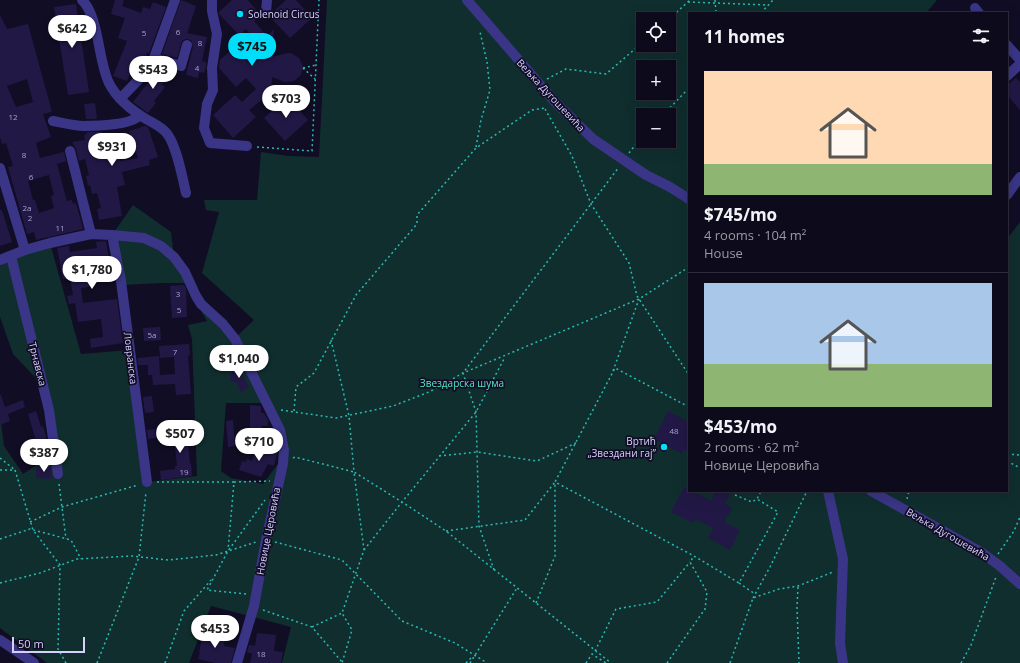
<!DOCTYPE html>
<meta charset="utf-8">
<style>
:root{--surface:#0d0a1b;--page:#161324;--text:#f1f3f6;--muted:#9a9aa3;--line:#2d2b3a;--accent:#00defb}
body{margin:0;font-family:"Open Sans",sans-serif;background:var(--page);color:var(--text);height:100vh;display:flex;flex-direction:column;font-size:15px;white-space:nowrap}
*{box-sizing:border-box;margin:0}
p{font-size:13px;color:var(--muted)}
.icon{flex:none;width:22px;height:22px;fill:none;stroke:currentColor;stroke-width:2;stroke-linecap:round;stroke-linejoin:round}
.map{position:relative;flex:1;overflow:hidden}
.drawer{position:absolute;left:688px;top:12px;width:320px;height:480px;display:flex;flex-direction:column;background:var(--surface);border-radius:0px;box-shadow:0 4px 16px #0002,0 0 0 1px var(--line)}
.drawer>*{flex:none}
.buttons{position:absolute;left:636px;top:12px;display:grid;gap:8px}
.buttons a{display:grid;place-items:center;width:40px;height:40px;border-radius:0px;background:var(--surface);box-shadow:0 4px 16px #0002,0 0 0 1px var(--line);font-size:20px}
.scale{position:absolute;left:12px;bottom:10px;width:73px;box-sizing:border-box;padding-left:4px;border:2px solid #d6d0ff;border-top:0;font-size:11px;line-height:14px;white-space:nowrap;color:#d6d0ff;-webkit-text-stroke:3px #110d24;paint-order:stroke}
.price{position:absolute;translate:-50% -34px;padding:0 9px;border-radius:14px;background:#fff;color:#222;font-size:13px;line-height:26px;filter:drop-shadow(0 1px 2px #0008)}
.price::after{content:'';position:absolute;left:50%;top:24px;width:12px;height:9px;margin-left:-6px;background:inherit;clip-path:polygon(0 0,100% 0,50% 100%)}
.price.current{background:var(--accent);color:#111}
ul{padding:0;list-style:none}
li{display:grid;align-content:center;gap:8px;height:212px;padding:0 16px}
li+li{border-top:1px solid var(--line)}
li span{display:grid;place-items:center;height:124px;border-radius:0px;color:#555}
li>.icon{margin-inline-start:auto}
span .icon{width:72px;height:72px;fill:#fffc;stroke-width:1}
li b{font-size:17px}
h2{display:flex;justify-content:space-between;align-items:center;height:48px;padding:0 16px;font-size:17px}
.map>svg:first-child{display:block}
.green{fill:#102e2e;fill-rule:evenodd}
.building{fill:#221846;fill-rule:evenodd}
.lines{fill:none;stroke-linecap:round;stroke-linejoin:round}
.path{stroke:#28bbb5;stroke-width:1.5;stroke-dasharray:2 3;stroke-linecap:butt}
.minor{stroke:#3a3586;stroke-width:10}
.poi-dot{fill:#00defb;stroke:#110d24;stroke-width:1.5}
.labels{text-anchor:middle;dominant-baseline:central;stroke-width:3.5;stroke-linejoin:round;paint-order:stroke}
.number-label{font-size:8px;fill:#a9a2d1}
.poi-label{font-size:10px;fill:#d6d0ff;stroke:#110d24;text-anchor:start}
.street-label{font-size:10px;fill:#d6d0ff;stroke:#110d24}
.park-label{font-size:10px;fill:#55e6c4;stroke:#110d24}
</style>
<div class="map">
<svg width="1020" height="663" viewBox="0 0 1020 663">
<rect width="100%" height="100%" fill="#110d24"/>
<path class="green" d="M327,0H937L926,13H689V491H1007V239L1020,222V663H282L291,627L211,606L189,663H47L0,628V414L4,446L23,474L55,453L46,389L13,354L0,317V260L50,243L81,354L130,350L112,235L133,205L171,232L174,257L200,302L235,338L254,320L202,273L219,212L206,210L204,200H257L261,152L289,156L319,157ZM643,19H669V45H643ZM643,67H669V93H643ZM643,115H669V141H643ZM162,283H185L207,321L188,325L192,339L197,476L148,482L123,285ZM226,403H266L284,450L283,457L263,484L231,478L221,471Z"/>
<path class="building" d="M115,0H124L122,6L141,13L143,7L150,9L153,2L166,7L149,53H147L145,60L140,58L137,67L134,66L127,81L113,76L127,41L118,38L125,18L111,14Z
M181,0L196,6L187,33L207,37L202,61L206,62V67L204,73L199,72L198,78L186,75L193,47L191,40L186,39L182,41L177,58L162,54Z
M232,0H248L261,16L254,21L267,36L274,29L272,57L287,53H291L299,58L303,66L301,75L294,81L285,82L272,77L270,105L264,98L249,110L256,117L233,138L213,115L235,95L242,102L256,89L246,78L236,87L219,68L220,60L238,44L247,54L258,43L246,29L239,35L219,14V12Z
M286,0H296L312,18L290,38L270,17L272,13Z
M76,4L89,92L68,95L54,7Z
M0,15L7,29L28,24L52,112L43,114L51,137L36,143L40,158L64,152L66,161L57,164L67,201L72,200L73,204L76,203L83,229L36,240L34,232L27,234L8,167L13,166L6,143L2,144L0,137ZM27,79L33,102L16,107L7,86ZM49,175L54,195L51,196L54,208L39,213L35,200H33L28,181Z
M160,67L173,70L162,85L165,87L154,101L156,103L148,113L133,102Z
M1016,78L1020,82V110L1007,95V85Z
M287,97L308,120L285,141L264,118Z
M95,103L97,119H86L84,104Z
M145,126L148,127L158,157L149,160L150,165L122,172L125,185L117,187L122,216L99,220L97,209L101,208L97,193L92,194L90,185L88,186L86,176L89,175L85,159L79,161L76,149L72,142L85,140L84,135L87,134V132H102V136L105,135L107,147L116,145L120,161L138,158L129,131Z
M0,210H2L12,242L0,246Z
M106,241L111,272H113L114,280L94,283L95,286L81,288L83,303L117,299L123,343L91,348L90,339L103,337L101,319L78,322L75,303L69,304L67,296L73,295L70,278L63,279L57,248L69,246L70,252L97,248L96,242Z
M184,285L186,289L187,317L172,318L170,286Z
M160,327L161,340L144,341L143,328Z
M189,344L190,355L188,356L191,394L176,395L175,384L153,385L152,375H148V365H138L137,358L159,356L160,375L175,374L174,357L160,358L159,346Z
M239,367L249,387L241,392L236,382L230,381L231,371Z
M0,395H1L5,407L23,400L25,407L8,414L10,421L0,425Z
M152,396L154,412L145,413L143,397Z
M250,405L261,406V413H264L268,420V426H262L261,444L239,443L240,429L250,430Z
M36,411L41,427L43,426L46,437L48,448L42,449L40,443L37,444L28,414Z
M668,411L689,422V452L684,450L682,454L654,439Z
M233,420L235,446L228,447L226,421Z
M188,424L189,434H187L190,464H191L192,476L161,480L160,471L175,469V466H177L174,436H172L171,426Z
M155,429L156,438L148,439L147,430Z
M256,447L277,453L274,466L268,464L261,477L239,470L242,461L246,462L247,459L252,461Z
M36,467L51,468V479L36,478Z
M684,487L689,489V491H692L711,501L716,491H731L725,504L732,508L724,522L740,530L730,550L708,538L713,528L695,519L693,523L671,512Z
M204,629L216,632L215,636L225,638L224,646L235,648L231,663H215L198,659L200,652H199Z
M257,633L276,635L274,651L283,652L281,663H250L252,654L247,652L249,645L255,646Z"/>
<g class="lines">
<path class="path" d="M715,0L716,13
M688,2L768,5
M761,13L773,0
M669,19L690,0
M303,68L315,79
M303,68L316,65
M547,79L566,69L606,74L643,42
M545,109L572,156L591,204L629,263L637,296L689,375
M663,115L689,88
M257,147L312,151L319,0
M476,147L481,120L490,90L487,62L480,32
M629,153L643,135
M331,340L349,416L354,472L402,502L446,531L611,663
M613,371L639,299
M689,407L615,368L555,482L694,556L739,583L778,512L757,499
M281,410L336,418L393,406L429,392L463,373L639,299L689,267
M294,411L296,387L314,373L356,295L417,224V215L476,148L532,110L545,108
M1007,454L1020,455
M439,456L477,452L537,461L576,443
M0,458L15,470
M293,458L295,457L354,472L364,550L342,613L352,630L342,663
M1007,461L1020,468
M0,470H15L33,530L60,565L58,649L66,663
M157,482H234L228,550
M234,482L270,481
M59,484L66,539
M735,495L752,502L757,499L761,491
M907,499L909,491
M30,522L62,507L138,485
M446,531L525,520L555,482
M0,539L30,529L71,540L81,559
M275,542L342,560L402,621L455,643L487,663
M364,550L402,502L476,412L505,357
M998,554L1014,531L1020,517
M494,570L479,526L476,412L463,373L619,167
M0,583L40,573L77,559L132,556L168,560L216,555L256,542
M739,583L755,594
M798,587L797,607L799,663
M246,594L207,590L228,551L265,500
M753,598L770,567L807,491
M536,603L555,556V482
M263,610L312,627L342,662
M312,627L342,613
M595,651L616,609L657,602L690,562
M97,663L139,557L146,492
M165,663L184,611L211,580
M466,663L473,656
M470,663L517,588
M586,663L592,654L606,663
M667,663L705,609L707,592L690,562L694,556
M730,663L753,598L779,589L798,586L833,572
M961,663L971,645L996,577"/>
<path class="minor" d="M82,0C99,16 98,61 109,83C117,99 131,110 146,119C153,123 163,127 168,135C177,148 182,176 186,193
M212,0V11L217,34L212,68L213,90L207,104L204,128L210,143L247,146
M467,0L554,101L593,139L646,175L670,187L689,199
M975,8L979,13
M266,12L267,0
M1007,45L1020,60
M154,58L181,66L187,45
M1007,76L1020,64
M120,99L146,72L154,58L175,0
M53,121C63,123 74,126 84,126C97,126 132,125 140,115
M70,151L91,234
M0,168L25,250
M1007,195L1020,177
M112,235L121,281L147,482
M11,256L49,410L58,474
M0,260L25,250L50,243L91,234L112,235L144,238L161,246L174,257L185,272L196,296L201,304L223,324L235,339L280,430L284,450L283,464L266,540L254,606L237,663
M828,491L843,559L840,643L843,663
M871,491L981,552L1000,566L1020,584
M0,640L34,663"/>
</g>
<g class="poi-dot">
<circle cx="240" cy="14" r="4"/>
<circle cx="664" cy="447" r="4"/>
</g>
<g class="labels">
<g class="number-label">
<text x="178" y="31">6</text>
<text x="144" y="32">5</text>
<text x="200" y="42">8</text>
<text x="197" y="67">4</text>
<text x="13" y="116">12</text>
<text x="24" y="154">8</text>
<text x="31" y="176">6</text>
<text x="27" y="207">2a</text>
<text x="30" y="217">2</text>
<text x="60" y="227">11</text>
<text x="178" y="293">3</text>
<text x="179" y="309">5</text>
<text x="152" y="334">5a</text>
<text x="175" y="351">7</text>
<text x="674" y="430">48</text>
<text x="184" y="471">19</text>
<text x="261" y="653">18</text>
</g>
<g class="poi-label">
<text x="248" y="14">Solenoid Circus</text>
<text x="656" y="441" text-anchor="end">Вртић<tspan x="656" dy="12">„Звездани гај”</tspan></text>
</g>
<g class="street-label">
<text transform="translate(551 95) rotate(47)">Вељка Дугошевића</text>
<text transform="translate(131 358) rotate(83)">Ловранска</text>
<text transform="translate(38 364) rotate(76)">Трнавска</text>
<text transform="translate(268 531) rotate(-79)">Новице Церовића</text>
<text transform="translate(948 534) rotate(30)">Вељка Дугошевића</text>
</g>
<g class="park-label">
<text x="462" y="383">Звездарска шума</text>
</g>
</g>
</svg>
<div class="buttons">
<a><svg class="icon" aria-label="locate" viewBox="0 0 24 24"><circle cx="12" cy="12" r="6"/><path d="M12 2v4M12 18v4M2 12h4M18 12h4"/></svg></a>
<a>+</a>
<a>−</a>
</div>
<div class="scale">50 m</div>
<b class="price" style="left:72px;top:49px">$642</b>
<b class="price current" style="left:252px;top:67px">$745</b>
<b class="price" style="left:153px;top:90px">$543</b>
<b class="price" style="left:286px;top:119px">$703</b>
<b class="price" style="left:112px;top:167px">$931</b>
<b class="price" style="left:92px;top:290px">$1,780</b>
<b class="price" style="left:239px;top:379px">$1,040</b>
<b class="price" style="left:180px;top:454px">$507</b>
<b class="price" style="left:259px;top:462px">$710</b>
<b class="price" style="left:44px;top:473px">$387</b>
<b class="price" style="left:215px;top:649px">$453</b>
<section class="drawer">
<h2>11 homes<svg class="icon" aria-label="filters" viewBox="0 0 24 24"><path d="M4 7h16M4 17h16"/><circle cx="9" cy="7" r="2"/><circle cx="15" cy="17" r="2"/></svg></h2>
<ul>
<li><span style="background:linear-gradient(#ffd9b3 75%,#8fb573 0)"><svg class="icon" aria-label="home" viewBox="0 0 24 24"><path d="M3 11l9-7 9 7M6 9v11h12V9"/></svg></span><div><b>$745/mo</b><p>4 rooms · 104 m²</p><p>House</p></div></li>
<li><span style="background:linear-gradient(#a9c7e8 65%,#8fb573 0)"><svg class="icon" aria-label="home" viewBox="0 0 24 24"><path d="M3 11l9-7 9 7M6 9v11h12V9"/></svg></span><div><b>$453/mo</b><p>2 rooms · 62 m²</p><p>Новице Церовића</p></div></li>
</ul>
</section>
</div>
